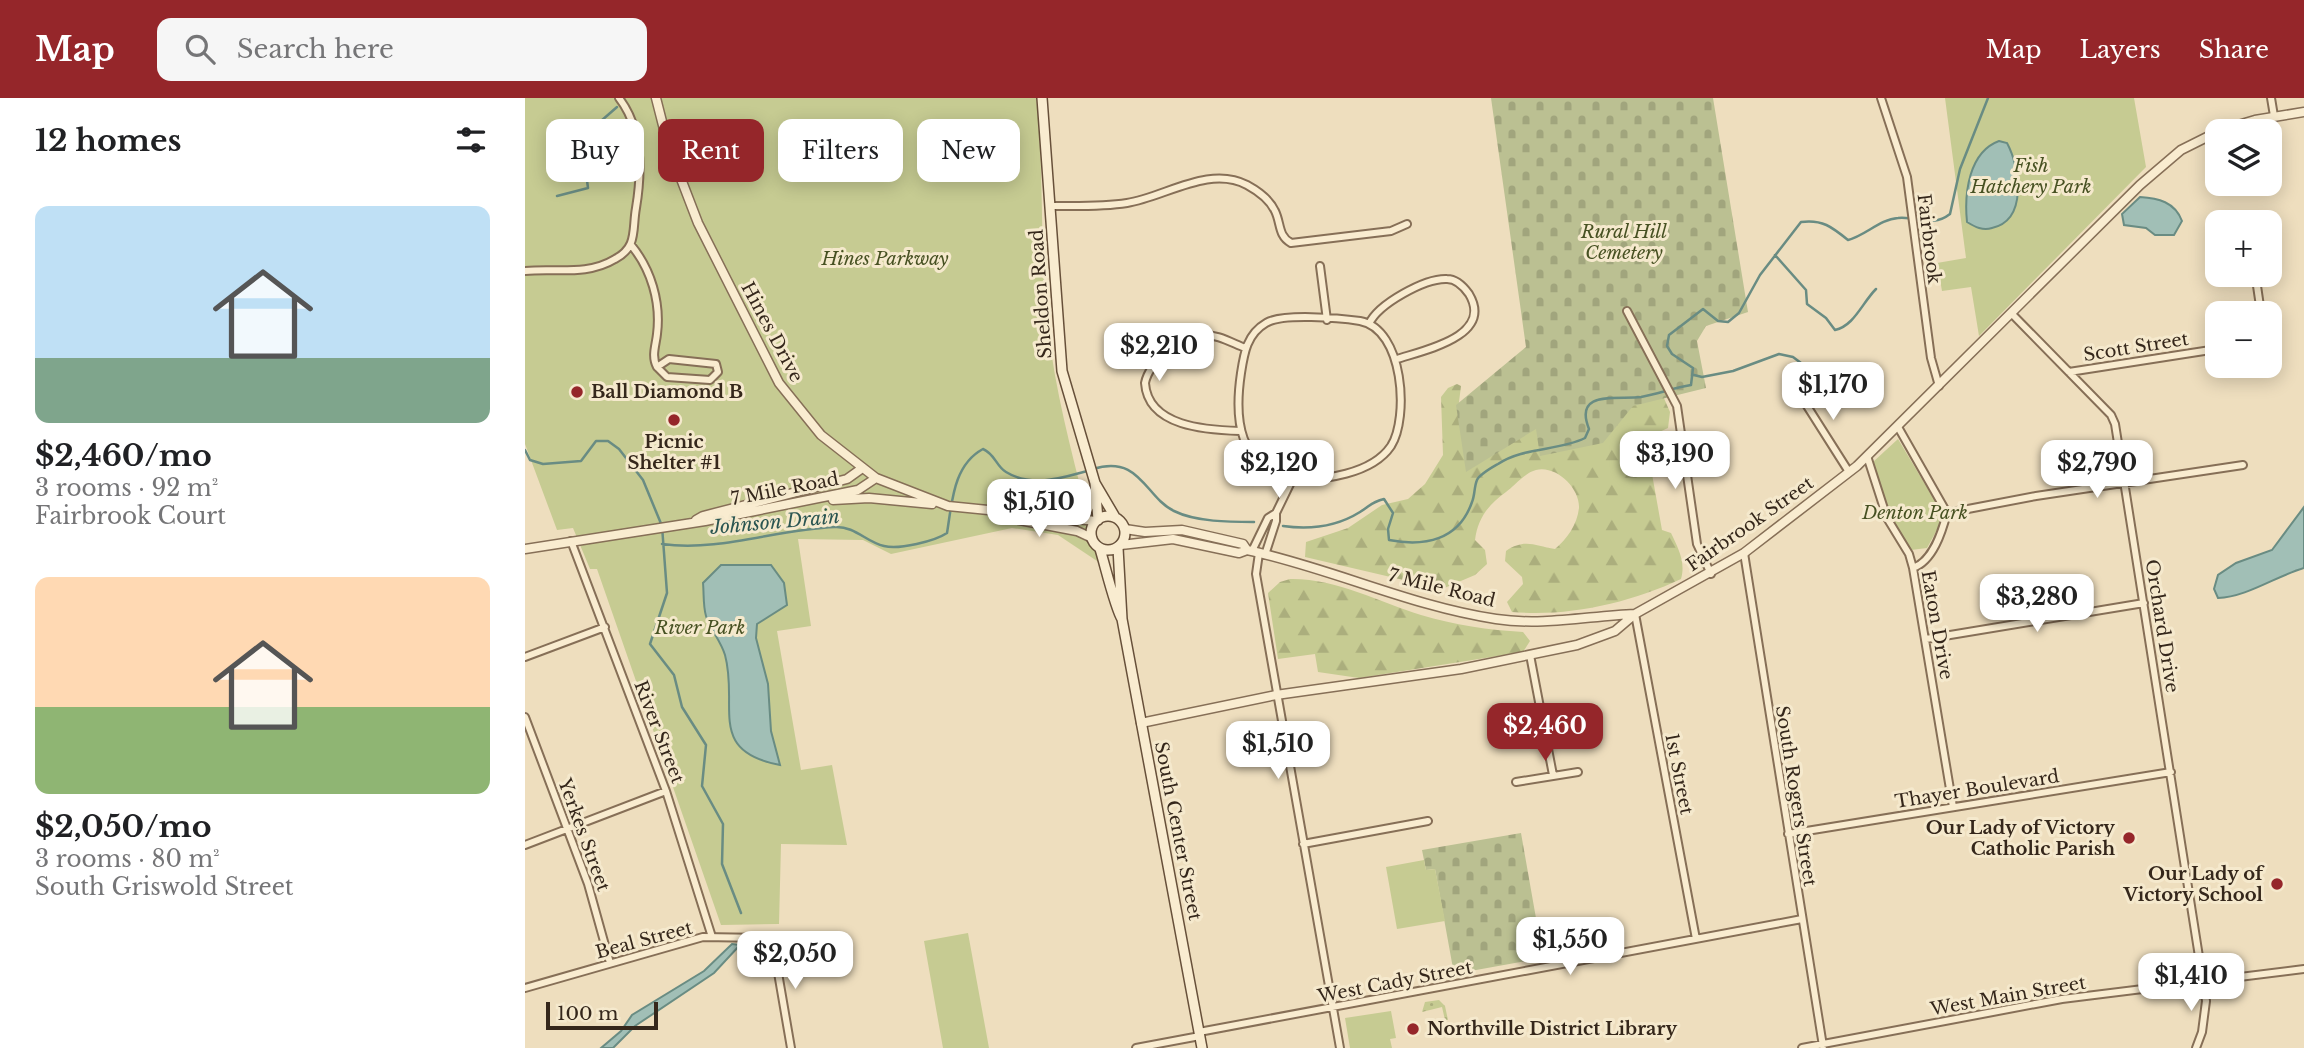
<!DOCTYPE html>
<meta charset="utf-8">
<style>
:root{--surface:#fff;--page:#f6f6f6;--text:#202124;--muted:#757577;--accent:#95262a}
body{margin:0;font-family:"Libre Baskerville",serif;background:var(--page);color:var(--text);height:100vh;display:flex;flex-direction:column;font-size:26px;white-space:nowrap}
*{box-sizing:border-box;margin:0}
p{font-size:23px;color:var(--muted)}
.icon{flex:none;width:38px;height:38px;fill:none;stroke:currentColor;stroke-width:2;stroke-linecap:round;stroke-linejoin:round}
.map{position:relative;flex:1;overflow:hidden}
.details{display:flex;flex-direction:column;background:var(--surface);width:525px}
.details>*{flex:none}
.guide{position:absolute;left:21px;top:21px;width:665px;height:63px;display:flex;gap:14px}
.fabs{position:absolute;left:1680px;top:21px;display:grid;gap:14px}
.fabs a{display:grid;place-items:center;width:77px;height:77px;border-radius:14px;background:var(--surface);box-shadow:0 4px 18px #0003;font-size:35px}
.scale{position:absolute;left:21px;bottom:18px;width:112px;box-sizing:border-box;padding-left:7px;border:4px solid #35271b;border-top:0;font-size:19px;line-height:24px;white-space:nowrap;color:#35271b;-webkit-text-stroke:5px #f5e9cd;paint-order:stroke}
.price{position:absolute;translate:-50% -60px;padding:0 16px;border-radius:14px;background:#fff;color:#222;font-size:23px;line-height:46px;filter:drop-shadow(0 2px 4px #0008)}
.price::after{content:'';position:absolute;left:50%;top:42px;width:21px;height:16px;margin-left:-10px;background:inherit;clip-path:polygon(0 0,100% 0,50% 100%)}
.price.current{background:var(--accent);color:#fff}
ul{padding:0;list-style:none}
li{display:grid;align-content:center;gap:14px;height:371px;padding:0 35px}
li span{display:grid;place-items:center;height:217px;border-radius:14px;color:#555}
li>.icon{margin-inline-start:auto}
span .icon{width:126px;height:126px;fill:#fffc;stroke-width:1}
li b{font-size:30px}
h2{display:flex;justify-content:space-between;align-items:center;height:84px;padding:0 35px;font-size:30px}
.pill{padding:0 24px;border-radius:14px;background:var(--surface);box-shadow:0 4px 18px #0003;font-size:24px;line-height:63px}
.pill.current{background:var(--accent);color:#fff}
header{display:flex;align-items:center;gap:42px;box-sizing:border-box;height:98px;padding:0 35px;background:var(--accent);color:#fff}
header strong{font-size:33px}
nav{display:flex;gap:38px;margin-inline-start:auto;font-size:24px}
.search{width:490px;height:63px;background:var(--page);display:flex;align-items:center;gap:18px;box-sizing:border-box;padding:0 24px;border-radius:14px;color:var(--muted);font-size:26px}
main{display:flex;flex:1;min-height:0}
.map>svg:first-child{display:block}
.forest{fill:url(#forest-firs)}
.cemetery{fill:url(#cemetery-stones)}
.park{fill:#c6cb92}
.garden{fill:url(#garden-dots)}
.water{fill:#a1bfb6;stroke:#698c83;stroke-width:2}
.lines{fill:none;stroke-linecap:round;stroke-linejoin:round}
.stream{stroke:#698c83;stroke-width:2.5}
.minor-casing{stroke:#866f57;stroke-width:10}
.tertiary-casing{stroke:#866f57;stroke-width:11}
.secondary-casing{stroke:#67503a;stroke-width:12}
.minor{stroke:#f9ecd0;stroke-width:6}
.tertiary{stroke:#f9ecd0;stroke-width:8}
.secondary{stroke:#f9ecd0;stroke-width:9}
.poi-dot{fill:#95262a;stroke:#f5e9cd;stroke-width:2.5}
.labels{text-anchor:middle;dominant-baseline:central;stroke-width:6;stroke-linejoin:round;paint-order:stroke}
.park-label{font-size:18px;font-style:italic;fill:#475122;stroke:#f5e9cd}
.street-label{font-size:18px;fill:#35271b;stroke:#f5e9cd}
.poi-label{font-size:18px;font-weight:bold;fill:#35271b;stroke:#f5e9cd;text-anchor:start}
.water-label{font-size:19px;font-style:italic;fill:#2a5551;stroke:#f5e9cd}
</style>
<header>
<strong>Map</strong>
<div class="search"><svg class="icon" aria-label="search" viewBox="0 0 24 24"><circle cx="10" cy="10" r="6"/><path d="M15 15l6 6"/></svg>Search here</div>
<nav><a>Map</a><a>Layers</a><a>Share</a></nav>
</header>
<main>
<section class="details">
<h2>12 homes<svg class="icon" aria-label="filters" viewBox="0 0 24 24"><path d="M4 7h16M4 17h16"/><circle cx="9" cy="7" r="2"/><circle cx="15" cy="17" r="2"/></svg></h2>
<ul>
<li><span style="background:linear-gradient(#bfe0f5 70%,#7fa58c 0)"><svg class="icon" aria-label="home" viewBox="0 0 24 24"><path d="M3 11l9-7 9 7M6 9v11h12V9"/></svg></span><div><b>$2,460/mo</b><p>3 rooms · 92 m²</p><p>Fairbrook Court</p></div></li>
<li><span style="background:linear-gradient(#ffd9b3 60%,#8fb573 0)"><svg class="icon" aria-label="home" viewBox="0 0 24 24"><path d="M3 11l9-7 9 7M6 9v11h12V9"/></svg></span><div><b>$2,050/mo</b><p>3 rooms · 80 m²</p><p>South Griswold Street</p></div></li>
</ul>
</section>
<div class="map">
<svg width="1779" height="950" viewBox="0 0 1779 950">
<defs>
<pattern id="forest-firs" width="22" height="20" patternUnits="userSpaceOnUse" patternTransform="scale(1.75)"><rect width="22" height="20" fill="#c6cb92"/><path d="M5 1l3.5 6h-7zM16 11l3.5 6h-7z" fill="#abae7d"/></pattern>
<pattern id="cemetery-stones" width="16" height="16" patternUnits="userSpaceOnUse" patternTransform="scale(1.75)"><rect width="16" height="16" fill="#bbc092"/><path d="M2 7V4a2 2 0 0 1 4 0v3zM10 15v-3a2 2 0 0 1 4 0v3z" fill="#a1a57d"/></pattern>
<pattern id="garden-dots" width="8" height="8" patternUnits="userSpaceOnUse" patternTransform="scale(1.75)"><rect width="8" height="8" fill="#c6cb92"/><path d="M2 2h.1M6 6h.1" fill="none" stroke="#abae7d" stroke-width="1.8" stroke-linecap="round"/></pattern>
</defs>
<rect width="100%" height="100%" fill="#eedebe"/>
<path class="forest" d="M1114,243L1145,314L1143,330L1130,336L1122,348L1137,432L1146,435C1153,450 1161,464 1156,481C1105,505 1044,519 987,514L982,504L998,486L997,479L980,463L981,453C1000,440 1010,448 1030,451C1042,441 1052,427 1054,410C1055,390 1031,367 1011,372C1001,374 989,388 981,394C963,407 953,420 950,442L960,452L962,466L950,477L917,491L780,459L781,444L823,430L857,407L883,401L900,386L918,357L916,299L923,290L932,286L936,288L933,312Z
M765,481C810,480 854,504 896,517C929,527 964,532 998,534L1005,543L998,554L834,580L793,574L790,556L753,561L743,495L755,484Z"/>
<path class="cemetery" d="M966,0H1188L1223,214L1181,228L1172,243L1181,290L1108,308L1078,345L1015,358L1011,331L941,374L931,307L1001,249Z
M996,735L1018,860L929,876L910,771L901,772L897,752Z"/>
<path class="park" d="M0,0H511C520,76 514,154 523,230C532,309 556,388 575,465L533,437L487,430L366,456L338,442L273,441L286,528L252,533L276,672L307,667L322,747L256,746L254,826L196,827L72,471H65L48,430L32,432L0,346Z
M1420,0H1609L1621,69L1454,238L1446,189L1417,193L1412,165L1441,160Z
M1373,341L1416,413L1414,428L1402,450L1386,452L1367,424L1348,364Z
M899,762L901,772L910,771L920,823L872,831L861,769Z
M443,835L464,950H418L399,843Z
M866,913L871,940L865,941L867,950H825L820,920Z"/>
<path class="garden" d="M914,902L920,908L923,922H920L917,909L897,914L900,904Z"/>
<path class="water" d="M1474,43L1482,45C1495,69 1503,122 1467,130C1458,133 1450,129 1442,124C1439,95 1444,54 1474,43Z
M1615,99C1633,100 1650,104 1657,123L1649,137H1630L1621,130L1599,127L1597,116Z
M1779,409V470C1751,478 1722,499 1693,500L1689,491L1693,477L1711,465L1747,452Z
M196,467H246L259,485L262,507L232,526L231,540L243,586L246,633L255,667C181,653 214,608 200,557C196,543 185,531 181,518C178,508 179,496 178,485Z
M207,846L215,847L189,875L110,928L88,950H76L96,933L107,917L179,873Z"/>
<g class="lines">
<path class="stream" d="M32,98L63,90L56,37L66,24L76,23L92,9
M1250,157L1281,192L1282,206L1301,220L1310,232C1329,228 1337,205 1351,191
M1169,277L1177,279L1208,273L1254,256L1268,259L1284,271
M0,352L5,362L18,366L56,363L71,343H83L94,351L118,382L137,428L142,495L125,546L149,577L157,609L181,647L177,688L198,726L197,766L216,815
M568,371C615,356 620,399 649,413C671,424 705,424 729,424
M758,428C786,432 811,429 835,414C845,408 846,404 859,401L868,415L863,431L864,442C900,449 934,442 947,404C950,397 949,389 952,382C955,376 966,370 973,366C998,349 1034,353 1060,340L1064,331C1048,291 1093,302 1116,299C1133,296 1148,290 1166,287L1168,270L1147,256L1142,248L1144,237L1178,211L1193,223L1203,224L1214,215L1235,177L1276,124C1297,121 1307,129 1323,142C1340,138 1355,121 1373,120C1393,118 1407,130 1425,116L1435,71L1463,0
M137,446C195,454 252,431 310,429C330,428 341,444 359,448C374,452 410,443 422,435C427,405 428,367 458,351C470,356 471,368 481,374C507,390 536,380 562,373"/>
<defs>
<path id="minor" d="M1356,0L1382,79L1406,260L1414,288
M1746,0L1749,18
M526,108C551,108 577,109 602,105C640,99 684,67 722,87C733,93 745,102 750,113C756,125 753,138 766,145L866,133L882,126
M106,147C126,171 136,204 132,236C131,247 126,258 132,269
M795,168L802,222
M0,173C31,170 62,178 90,161C113,149 107,132 111,110C117,74 118,31 94,0
M1731,181L1736,215
M1722,183L1740,180
M1102,213L1152,308L1172,446L1186,476
M1487,216L1586,317L1590,326L1681,903L1677,934L1671,950
M844,226C853,206 900,180 922,181C931,181 939,189 944,196C969,238 900,252 872,261
M144,261L191,266L193,274L185,282L142,279L132,269Z
M1544,274L1692,251
M1270,289L1324,374
M1373,329L1422,415C1417,434 1408,463 1388,470
M715,333C682,332 623,329 620,285C624,264 657,238 678,237C692,236 707,245 720,250
M1342,358L1362,420L1384,456L1388,470L1428,709
M751,415L768,380C798,383 847,376 866,348C884,320 879,231 835,223C815,220 757,215 741,225C722,236 719,255 716,275C709,322 713,368 768,380
M1422,415L1511,398L1718,367
M46,443L141,693L187,839
M727,453L743,420L751,415V423L740,457
M734,455L731,476L815,950
M1219,455L1298,948
M1110,516L1171,841
M1401,541L1619,505
M1005,557L1028,677
M0,559L80,529
M0,619L63,786L85,865
M991,684L1053,674
M1263,736L1646,674
M778,746L903,723
M0,747L141,693
M0,890L178,839L247,840L266,950
M674,934L1277,821
M611,950L675,938
M1277,950L1537,901L1779,871"/>
<path id="tertiary" d="M131,0L143,47L173,125L254,285L296,337L351,380L423,408L571,423
M1693,33L1730,22L1779,14
M308,402L344,400L407,406
M476,415L484,420L552,433L567,440
M171,422L178,418L322,381L336,371
M600,431L620,434L657,432L718,446L722,452
M596,447L648,441L714,455L722,452C806,470 885,508 971,521C1018,528 1063,518 1110,516
M0,451L180,423L333,392L351,380
M616,625L751,597L936,571L1052,547L1090,533L1110,516L1219,455L1332,368L1615,87L1656,52L1692,34"/>
<path id="secondary" d="M517,0L537,273L570,385L573,422
M570,385L590,419
M566 435a17 17 0 1 1 34 0a17 17 0 1 1-34 0Z
M551,422L561,415L569,394
M593,450L597,521L677,950
M575,451C580,467 590,510 597,521"/>
</defs>
<use href="#minor" class="minor-casing"/>
<use href="#tertiary" class="tertiary-casing"/>
<use href="#secondary" class="secondary-casing"/>
<use href="#minor" class="minor"/>
<use href="#tertiary" class="tertiary"/>
<use href="#secondary" class="secondary"/>
</g>
<g class="poi-dot">
<circle cx="52" cy="294" r="7"/>
<circle cx="149" cy="322" r="7"/>
<circle cx="1604" cy="740" r="7"/>
<circle cx="1752" cy="786" r="7"/>
<circle cx="888" cy="931" r="7"/>
</g>
<g class="labels">
<g class="park-label">
<text x="1506" y="68">Fish<tspan x="1506" dy="21">Hatchery Park</tspan></text>
<text x="1099" y="134">Rural Hill<tspan x="1099" dy="21">Cemetery</tspan></text>
<text x="360" y="161">Hines Parkway</text>
<text x="1390" y="415">Denton Park</text>
<text x="175" y="530">River Park</text>
</g>
<g class="street-label">
<text transform="translate(1404 141) rotate(83)">Fairbrook</text>
<text transform="translate(516 196) rotate(-94)">Sheldon Road</text>
<text transform="translate(247 234) rotate(62)">Hines Drive</text>
<text transform="translate(1611 249) rotate(-9)">Scott Street</text>
<text transform="translate(260 391) rotate(-11)">7 Mile Road</text>
<text transform="translate(1225 426) rotate(-35)">Fairbrook Street</text>
<text transform="translate(917 490) rotate(14)">7 Mile Road</text>
<text transform="translate(1412 527) rotate(80)">Eaton Drive</text>
<text transform="translate(1637 528) rotate(81)">Orchard Drive</text>
<text transform="translate(134 634) rotate(69)">River Street</text>
<text transform="translate(1154 676) rotate(79)">1st Street</text>
<text transform="translate(1452 691) rotate(-9)">Thayer Boulevard</text>
<text transform="translate(1271 698) rotate(81)">South Rogers Street</text>
<text transform="translate(653 733) rotate(79)">South Center Street</text>
<text transform="translate(59 737) rotate(70)">Yerkes Street</text>
<text transform="translate(119 842) rotate(-15)">Beal Street</text>
<text transform="translate(870 884) rotate(-11)">West Cady Street</text>
<text transform="translate(1483 898) rotate(-10)">West Main Street</text>
</g>
<g class="poi-label">
<text x="66" y="294">Ball Diamond B</text>
<text x="149" y="344" text-anchor="middle">Picnic<tspan x="149" dy="21">Shelter #1</tspan></text>
<text x="1590" y="730" text-anchor="end">Our Lady of Victory<tspan x="1590" dy="21">Catholic Parish</tspan></text>
<text x="1738" y="776" text-anchor="end">Our Lady of<tspan x="1738" dy="21">Victory School</tspan></text>
<text x="902" y="931">Northville District Library</text>
</g>
<g class="water-label">
<text transform="translate(250 424) rotate(-5)">Johnson Drain</text>
</g>
</g>
</svg>
<div class="fabs">
<a><svg class="icon" aria-label="layers" viewBox="0 0 24 24"><path d="M12 4l9 5-9 5-9-5zM3 14l9 5 9-5"/></svg></a>
<a>+</a>
<a>−</a>
</div>
<div class="scale">100 m</div>
<b class="price" style="left:634px;top:285px">$2,210</b>
<b class="price" style="left:1308px;top:324px">$1,170</b>
<b class="price" style="left:1150px;top:393px">$3,190</b>
<b class="price" style="left:754px;top:402px">$2,120</b>
<b class="price" style="left:1572px;top:402px">$2,790</b>
<b class="price" style="left:514px;top:441px">$1,510</b>
<b class="price" style="left:1512px;top:536px">$3,280</b>
<b class="price current" style="left:1020px;top:665px">$2,460</b>
<b class="price" style="left:753px;top:683px">$1,510</b>
<b class="price" style="left:1045px;top:879px">$1,550</b>
<b class="price" style="left:270px;top:893px">$2,050</b>
<b class="price" style="left:1666px;top:915px">$1,410</b>
<div class="guide">
<a class="pill">Buy</a>
<a class="pill current">Rent</a>
<a class="pill">Filters</a>
<a class="pill">New</a>
</div>
</div>
</main>
